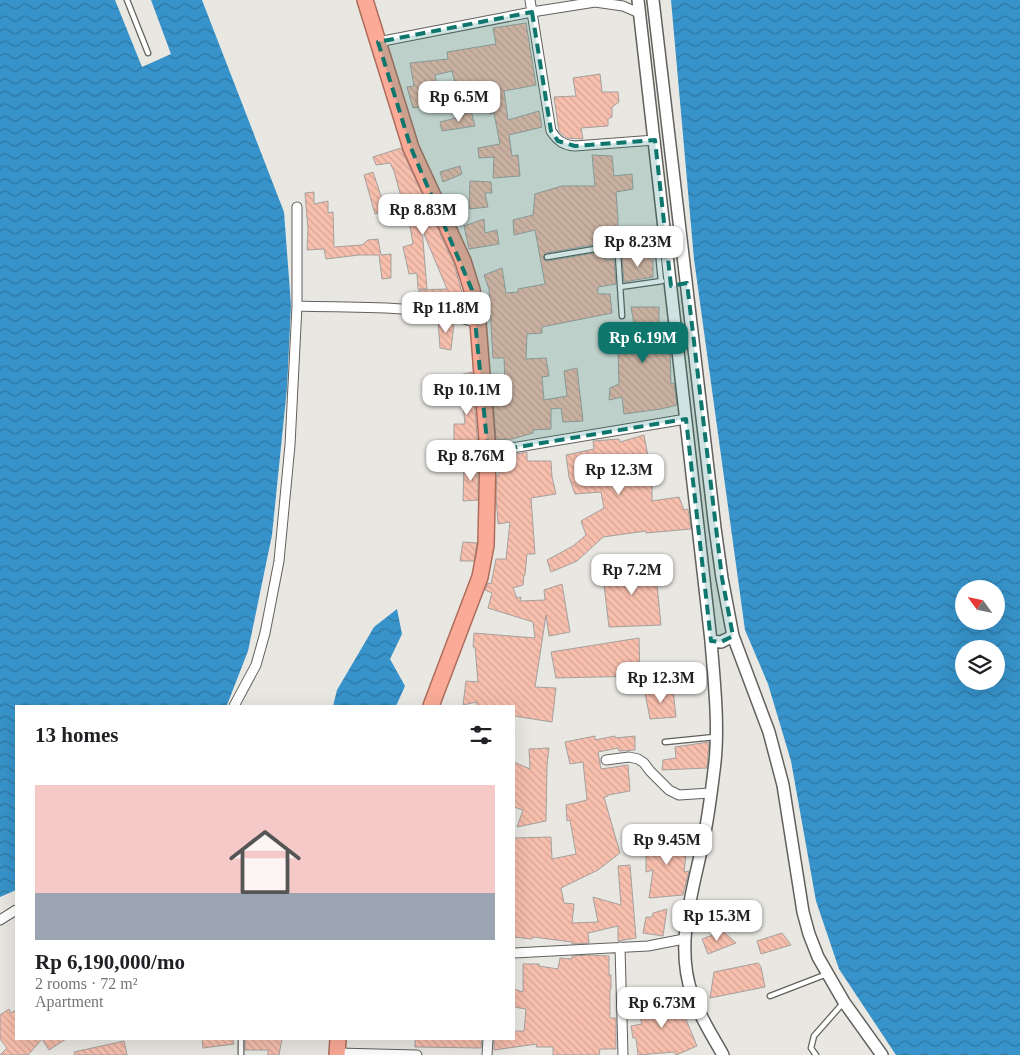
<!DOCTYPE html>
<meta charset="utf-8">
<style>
:root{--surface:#fff;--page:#f2f2f2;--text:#202124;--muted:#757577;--line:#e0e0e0;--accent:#0f766e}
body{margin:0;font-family:"Times New Roman",serif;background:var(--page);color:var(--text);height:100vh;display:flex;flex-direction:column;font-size:19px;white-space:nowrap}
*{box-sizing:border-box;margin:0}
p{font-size:16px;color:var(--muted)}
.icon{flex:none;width:28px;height:28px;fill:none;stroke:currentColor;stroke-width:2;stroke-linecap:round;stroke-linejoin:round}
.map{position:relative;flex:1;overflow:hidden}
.side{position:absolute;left:15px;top:705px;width:500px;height:335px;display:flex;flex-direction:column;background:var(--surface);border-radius:0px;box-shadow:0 5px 20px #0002}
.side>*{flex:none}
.needle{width:32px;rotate:303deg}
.tools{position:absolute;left:955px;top:580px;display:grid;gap:10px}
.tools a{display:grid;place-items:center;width:50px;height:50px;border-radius:50%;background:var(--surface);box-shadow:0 5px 20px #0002;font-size:25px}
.price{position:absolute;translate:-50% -42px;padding:0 11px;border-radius:10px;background:#fff;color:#222;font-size:16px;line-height:32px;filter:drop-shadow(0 1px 2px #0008)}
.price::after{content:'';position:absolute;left:50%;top:30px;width:15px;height:11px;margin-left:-8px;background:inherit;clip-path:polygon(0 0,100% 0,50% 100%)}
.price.current{background:var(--accent);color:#fff}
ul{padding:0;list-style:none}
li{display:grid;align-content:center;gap:10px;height:265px;padding:0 20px}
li+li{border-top:1px solid var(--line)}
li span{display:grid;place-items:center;height:155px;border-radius:0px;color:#555}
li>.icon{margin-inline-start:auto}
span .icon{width:90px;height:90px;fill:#fffc;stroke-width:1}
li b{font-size:21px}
h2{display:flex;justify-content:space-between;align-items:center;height:60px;padding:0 20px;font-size:21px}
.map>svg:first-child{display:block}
.water{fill:url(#water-waves);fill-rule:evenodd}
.pier{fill:#e9e7e2}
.building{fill:url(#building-back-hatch);stroke:#a5a09e}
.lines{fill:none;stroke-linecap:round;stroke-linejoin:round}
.service-casing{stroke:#62605c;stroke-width:7}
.minor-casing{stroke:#62605c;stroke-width:11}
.tertiary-casing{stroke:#62605c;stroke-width:14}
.trunk-casing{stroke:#ae6d5c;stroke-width:18}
.service{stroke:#fff;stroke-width:4.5}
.minor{stroke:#fff;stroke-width:9}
.tertiary{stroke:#fff;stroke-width:11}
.trunk{stroke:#faaa96;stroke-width:15}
.marked{fill:#0f766e;fill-opacity:0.2;stroke:#0f766e;stroke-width:4;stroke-dasharray:10 6;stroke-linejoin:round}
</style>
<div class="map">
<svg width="1020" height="1055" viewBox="0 0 1020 1055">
<defs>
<pattern id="water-waves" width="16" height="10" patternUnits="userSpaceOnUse" patternTransform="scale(1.25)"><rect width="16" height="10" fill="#3793ca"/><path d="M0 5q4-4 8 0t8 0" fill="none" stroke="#2e78a4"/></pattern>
<pattern id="building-back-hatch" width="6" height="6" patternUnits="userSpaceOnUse" patternTransform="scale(1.25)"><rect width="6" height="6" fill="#f8bfad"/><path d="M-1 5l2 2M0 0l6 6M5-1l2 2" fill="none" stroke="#d4a495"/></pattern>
</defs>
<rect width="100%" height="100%" fill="#e9e7e2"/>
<path class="water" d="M0,0H202L284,212L291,305L287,388L272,535L248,651L227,705L226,706H16V890L0,897Z
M671,0H1020V1055H896L839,969L816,901L791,761L768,684L745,630L694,259ZM964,589H996V621H964ZM964,649H996V681H964Z
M397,609L402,634L390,659L405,686L396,706H333L337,690L374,627Z"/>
<path class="pier" d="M115,0H151L171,54L142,67Z"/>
<path class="building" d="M526,23L536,85L504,91L508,120L539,111L542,127L509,135L512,156L518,155L520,176L493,178L494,157L479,158L478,148L500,144L494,113L490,114L487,106L498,102L497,97L462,101L460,86L456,87L452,71L435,75L441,104L413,108L407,87L414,86L410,63L448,59L447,52L496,44L493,28Z
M600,74L602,92H618L619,102L612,107V117L608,119V126L581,128L583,139L567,138L559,131L554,97L576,96L573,78Z
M471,111L475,126L442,131L440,122L464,116V114Z
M401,148L454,264L465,303L440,307L419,304V290L447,289L422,229L427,289H418L417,273L409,274L403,247L413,244L408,214L406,215L394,171L390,163L376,165L373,157Z
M592,155L612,156L614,176L632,174L633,189L616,192L618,218V242L604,243L546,253L543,257L544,260L548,261L605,251L606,260L614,259L616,284L598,287V294H610L612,313L542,327V333L527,334L526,359L546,358L549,376L542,377L544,400L567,396L564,371L577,368L583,421L563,422L561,408L551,409V429L533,430V433L512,439L496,440L492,386L505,384L504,358H493L489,289L484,275L502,268L506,293L518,292V289L545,284L535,230L514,235L513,220L533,215L535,194L562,186H595Z
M460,166L462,174L443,182L440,172Z
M373,172L381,196L384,210L375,214L364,175Z
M470,181L491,182L492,193H485L488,207L469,209Z
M314,192V204L328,201V213L333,212L334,247L362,245L368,240L378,239L381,255L391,254V278L382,279L379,255H359L326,259L324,249L307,250L308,229L305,193Z
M484,219L485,233L497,230L499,244L469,249L464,226Z
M653,254V277L624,282L622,258Z
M631,307H659V349L670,348L671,384L674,383L677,405L661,409L624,414L622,397L609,400L610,388L619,384L618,348L613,349L611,327L634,324Z
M438,320L454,323L451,350L440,348Z
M472,372L478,447L462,451V443H454V424H465L460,375Z
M644,435L652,478V501L679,497L684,510L688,509L691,529L646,533V531L603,537L577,561L551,572L547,560L573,546L586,535L581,521L604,508L601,492L575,494L569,477L566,455L594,449L593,441L619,439L620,442Z
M527,452V461H551L552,477L556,494L531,498L535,554H527L525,575H524L523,585L513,588L517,598L521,597L520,601L545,600L544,590L562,584L570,632L549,636L546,615L535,687L556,688L552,722L514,716V706H476L477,702L463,705L466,681L478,682L475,647H473L474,633L535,638L533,622L488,608L492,593L485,590L488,583L491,584L496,559H506L510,522L498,524L496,496L497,475H499L498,458Z
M478,462V500L463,501L464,465Z
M463,542L477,543L474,561H460Z
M655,565L661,625L609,627L602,568Z
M639,638L640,676L556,678L551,652Z
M673,689L676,717L650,719L645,693Z
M595,736V740L615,736V738L635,736V750L619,751L618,748L598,752L601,769L628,765L630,791L608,795V796L604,797L620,853L598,870L561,888L564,903L574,904L572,923L598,922L593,897L621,905L618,866L630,865L636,938L618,941V926L588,933L589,943L572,944V942L533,937L532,939L514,937V838L551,837L552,859L576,854L570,820L567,821L566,805L587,800L583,762L570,764L565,742Z
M709,742L707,768L662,770L663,760L676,758L675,747Z
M549,748L547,765L546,821L517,827L523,810L514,807V762L530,769L529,749Z
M688,837L684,872L689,871L683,895L649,898L653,870L646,872V840Z
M667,909L663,936L643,933L646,917H652L653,913Z
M723,931L736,943L708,954L702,939Z
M782,933L791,945L761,954L757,941Z
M590,955L609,956V975H611V989H610V1018H616V1049H600L599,1055H553V1047H536L537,1044L494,1050V1039H514V1031H524L526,1009L514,1007V989L523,992V964H539V966L558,969L560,958L572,959V956Z
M758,963L761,967L765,987L710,998L714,972Z
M648,997L649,1001L671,997L667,1012L684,1008L687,1022L697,1046L676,1055L674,1052L638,1055L636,1038H633L631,1026L642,1024L635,1000Z
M9,1009L11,1013L16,1010V1039H66L49,1050L42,1039L28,1055H0L7,1048L0,1039V1015Z
M202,1039H233L234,1044L203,1048Z
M245,1039H282L279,1055H268V1050H245Z
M415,1039H482L481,1048L415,1047Z
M124,1041L127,1055H75L74,1052Z"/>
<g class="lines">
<defs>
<path id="service" d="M127,0L148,53
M618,254L656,249L658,251L661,281
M547,257L607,247L613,249L618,254L622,316
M620,287L662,281
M665,742L715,737
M770,996L827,974
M241,1039V1055
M816,1055L811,1048L814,1036L844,1002"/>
<path id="minor" d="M530,0L551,131C558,141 563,145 575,146L655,140
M378,42L532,12L595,2L623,6L639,13
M297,306C357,308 421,304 478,323
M488,452L686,419
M234,706L256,665L265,633L279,561L290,445L297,306V207
M606,760L629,757L638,759L644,763L650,771L669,790L679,795L710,793
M0,920L16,910
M620,947L623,1055
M514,953L648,946L684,939
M337,1053L417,1055
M487,1055L488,1039"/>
<path id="tertiary" d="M638,0L711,641C714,680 719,723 715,762C712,787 709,813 704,837C694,888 674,943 692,994C699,1016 712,1035 723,1055
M653,0L715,528L722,578L733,636L769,732L783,785L803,912L809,934L818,957L844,1002L882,1055
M711,641L721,642L733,636"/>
<path id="trunk" d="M365,0L411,148L463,261L472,290L478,323L488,452L486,545L480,577L431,706
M337,1055L338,1039"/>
</defs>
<use href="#service" class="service-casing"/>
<use href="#minor" class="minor-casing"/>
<use href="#tertiary" class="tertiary-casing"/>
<use href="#trunk" class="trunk-casing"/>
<use href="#service" class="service"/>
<use href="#minor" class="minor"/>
<use href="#tertiary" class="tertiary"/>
<use href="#trunk" class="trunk"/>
</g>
<path class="marked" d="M532,12L551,131L558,141L575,146L655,140L671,286L687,283L722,578L733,636L721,642L711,641L686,419L488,452L472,290L411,148L378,42Z"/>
</svg>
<div class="tools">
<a><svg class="needle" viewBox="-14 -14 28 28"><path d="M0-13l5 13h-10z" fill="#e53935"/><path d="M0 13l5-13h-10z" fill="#757577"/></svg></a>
<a><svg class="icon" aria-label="layers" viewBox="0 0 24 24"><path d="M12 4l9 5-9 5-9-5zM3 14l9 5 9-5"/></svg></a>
</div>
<b class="price" style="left:459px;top:123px">Rp 6.5M</b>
<b class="price" style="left:423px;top:236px">Rp 8.83M</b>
<b class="price" style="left:638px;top:268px">Rp 8.23M</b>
<b class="price" style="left:446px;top:334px">Rp 11.8M</b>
<b class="price current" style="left:643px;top:364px">Rp 6.19M</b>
<b class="price" style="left:467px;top:416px">Rp 10.1M</b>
<b class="price" style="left:471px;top:482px">Rp 8.76M</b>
<b class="price" style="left:619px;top:496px">Rp 12.3M</b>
<b class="price" style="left:632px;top:596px">Rp 7.2M</b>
<b class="price" style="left:661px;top:704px">Rp 12.3M</b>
<b class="price" style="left:667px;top:866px">Rp 9.45M</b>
<b class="price" style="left:717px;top:942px">Rp 15.3M</b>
<b class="price" style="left:662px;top:1029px">Rp 6.73M</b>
<section class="side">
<h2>13 homes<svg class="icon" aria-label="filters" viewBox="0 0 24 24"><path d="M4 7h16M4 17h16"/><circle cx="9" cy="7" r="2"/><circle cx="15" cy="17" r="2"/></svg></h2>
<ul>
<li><span style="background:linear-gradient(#f6c9c9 70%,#9aa5b1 0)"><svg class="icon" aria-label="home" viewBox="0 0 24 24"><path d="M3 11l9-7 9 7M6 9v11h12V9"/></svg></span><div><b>Rp 6,190,000/mo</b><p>2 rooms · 72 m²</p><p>Apartment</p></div></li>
</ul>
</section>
</div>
